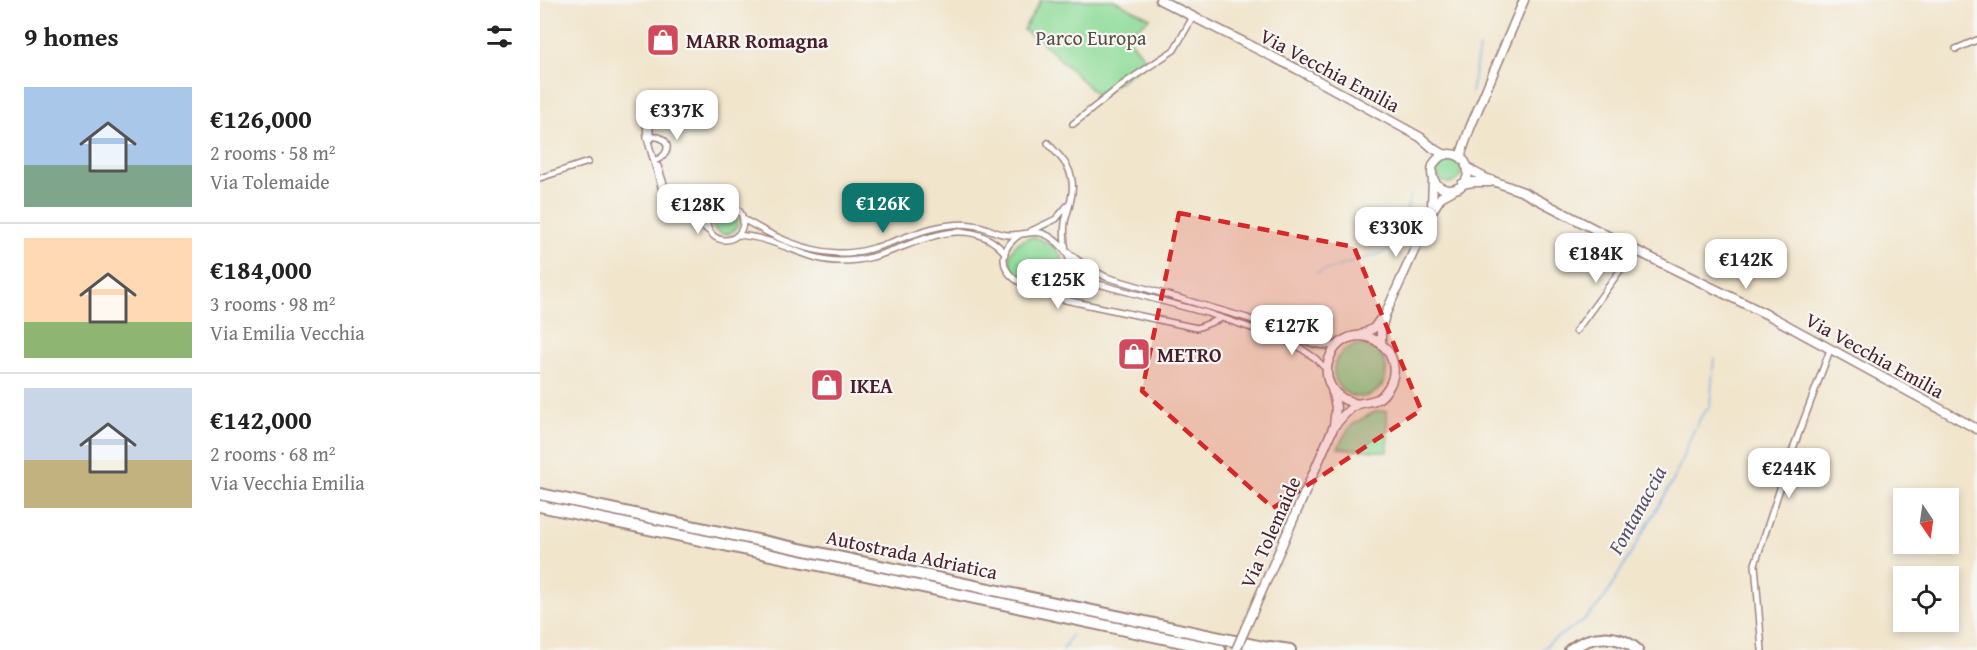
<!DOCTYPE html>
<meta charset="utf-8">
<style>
:root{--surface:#fff;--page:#f6f6f6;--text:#222;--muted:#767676;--line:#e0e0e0;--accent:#0f766e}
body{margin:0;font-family:"Gentium Book Plus",serif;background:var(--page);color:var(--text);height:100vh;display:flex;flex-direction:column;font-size:22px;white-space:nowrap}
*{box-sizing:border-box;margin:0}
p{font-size:20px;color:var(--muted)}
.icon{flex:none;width:33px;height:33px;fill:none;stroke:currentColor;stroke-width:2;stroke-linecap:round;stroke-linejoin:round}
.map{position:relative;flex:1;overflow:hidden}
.sheet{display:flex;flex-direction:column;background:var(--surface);width:540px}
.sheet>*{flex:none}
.needle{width:39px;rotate:167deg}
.fabs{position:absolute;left:1353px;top:488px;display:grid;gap:12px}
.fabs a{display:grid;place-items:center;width:66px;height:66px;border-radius:0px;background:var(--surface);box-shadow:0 3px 9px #0003;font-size:30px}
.price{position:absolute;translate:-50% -51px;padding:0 14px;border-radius:12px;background:#fff;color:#222;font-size:20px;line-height:39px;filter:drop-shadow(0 2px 3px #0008)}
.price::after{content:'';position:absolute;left:50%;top:36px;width:18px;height:14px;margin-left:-9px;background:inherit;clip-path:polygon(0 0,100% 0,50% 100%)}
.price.current{background:var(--accent);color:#fff}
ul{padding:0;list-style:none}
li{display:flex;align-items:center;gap:18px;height:150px;padding:0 24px}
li+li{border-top:2px solid var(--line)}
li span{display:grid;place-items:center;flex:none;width:168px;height:120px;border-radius:0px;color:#555}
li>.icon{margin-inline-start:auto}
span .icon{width:72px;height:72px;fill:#fffc;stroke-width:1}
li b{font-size:26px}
h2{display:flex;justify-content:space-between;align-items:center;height:72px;padding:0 24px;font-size:26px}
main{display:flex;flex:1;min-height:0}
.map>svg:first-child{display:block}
.green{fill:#8fdc99;stroke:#6c7e62;stroke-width:1.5}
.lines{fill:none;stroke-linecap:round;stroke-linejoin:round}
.stream{stroke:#74aee4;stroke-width:1.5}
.street-casing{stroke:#9e827c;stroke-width:8}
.secondary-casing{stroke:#9e827c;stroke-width:11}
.highway-casing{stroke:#9e827c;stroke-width:14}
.street{stroke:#fff;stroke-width:5}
.secondary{stroke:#fff;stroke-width:8}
.highway{stroke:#fff;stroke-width:10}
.secondary-bridge-casing{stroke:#9e827c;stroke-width:11;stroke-linecap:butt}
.secondary-bridge{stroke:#fff;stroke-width:8}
.marked{fill:#d62828;fill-opacity:0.2;stroke:#d62828;stroke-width:4.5;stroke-dasharray:12 8;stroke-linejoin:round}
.labels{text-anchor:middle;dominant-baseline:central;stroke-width:4.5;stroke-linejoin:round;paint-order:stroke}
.park-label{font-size:20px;fill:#5b4e46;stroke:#f6f6f2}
.poi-label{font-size:20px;font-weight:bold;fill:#4a1f2b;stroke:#f6f6f2;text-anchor:start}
.street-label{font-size:20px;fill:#4a1f2b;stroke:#f6f6f2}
.water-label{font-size:21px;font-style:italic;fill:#59516c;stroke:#f6f6f2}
</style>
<main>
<section class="sheet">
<h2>9 homes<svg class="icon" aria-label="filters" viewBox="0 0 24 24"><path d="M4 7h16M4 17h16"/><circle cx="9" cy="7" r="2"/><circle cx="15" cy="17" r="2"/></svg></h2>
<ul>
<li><span style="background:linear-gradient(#a9c7e8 65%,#7fa58c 0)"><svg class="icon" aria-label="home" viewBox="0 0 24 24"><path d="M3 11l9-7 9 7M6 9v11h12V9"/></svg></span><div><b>€126,000</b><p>2 rooms · 58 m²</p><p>Via Tolemaide</p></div></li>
<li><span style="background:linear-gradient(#ffd9b3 70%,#8fb573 0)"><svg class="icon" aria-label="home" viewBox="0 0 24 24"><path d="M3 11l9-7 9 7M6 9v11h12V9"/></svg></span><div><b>€184,000</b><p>3 rooms · 98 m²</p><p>Via Emilia Vecchia</p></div></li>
<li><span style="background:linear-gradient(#c9d6e8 60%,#c2b280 0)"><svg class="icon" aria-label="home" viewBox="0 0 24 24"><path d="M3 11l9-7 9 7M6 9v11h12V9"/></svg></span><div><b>€142,000</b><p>2 rooms · 68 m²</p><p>Via Vecchia Emilia</p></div></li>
</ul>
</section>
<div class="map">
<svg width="1437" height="650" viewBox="0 0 1437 650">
<rect width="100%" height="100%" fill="#f6f6f2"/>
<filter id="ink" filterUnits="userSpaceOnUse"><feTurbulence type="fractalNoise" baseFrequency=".0167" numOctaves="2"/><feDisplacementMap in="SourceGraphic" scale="12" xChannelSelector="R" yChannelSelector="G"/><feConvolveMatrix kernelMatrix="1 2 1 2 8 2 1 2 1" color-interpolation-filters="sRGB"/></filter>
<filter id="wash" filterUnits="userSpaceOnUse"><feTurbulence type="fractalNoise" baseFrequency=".008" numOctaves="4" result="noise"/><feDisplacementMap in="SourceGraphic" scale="24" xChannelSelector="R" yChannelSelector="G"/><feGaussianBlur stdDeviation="1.35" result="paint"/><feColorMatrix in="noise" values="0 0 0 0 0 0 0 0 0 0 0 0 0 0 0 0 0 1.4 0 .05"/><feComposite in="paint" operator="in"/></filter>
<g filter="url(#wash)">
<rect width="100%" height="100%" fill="#f1e5cc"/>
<path class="green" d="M501,0H574L610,18L587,36L607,61L559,97L500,40L483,30Z
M897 171a12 12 0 1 1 24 0a12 12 0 1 1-24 0Z
M172 221a13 13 0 1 1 26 0a13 13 0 1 1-26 0Z
M493,237C502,239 510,243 517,250C539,277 482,294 471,266C466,250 479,239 493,237Z
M794 371a26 26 0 1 1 52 0a26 26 0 1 1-52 0Z
M837,411H847L848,452L798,448C809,423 814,423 837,411Z"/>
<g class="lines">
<path class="stream" d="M931,93L939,48
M777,273L842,253L854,245L862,233L865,214L871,196
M523,650L531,635
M1002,650C1013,638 1025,633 1038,624C1049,617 1058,606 1066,596L1133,481L1152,434L1162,415L1170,406L1174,358"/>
</g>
</g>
<g filter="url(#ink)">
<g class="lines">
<defs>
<path id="street" d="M1416,49L1437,40
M101,104L106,120L107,138L125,200L136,211L155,219L170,232
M533,124L586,82L634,50L653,17
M107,138C128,131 136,154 114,161
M111,139C108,126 111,118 121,109
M508,143C515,152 525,160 529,170C537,188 529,205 525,222C524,232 524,241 526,251L544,265L566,277L707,318L773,344C782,346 790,347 798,344
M118,166C129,200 131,211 171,209
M0,178L48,162
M167 222a18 18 0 1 1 36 0a18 18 0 1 1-36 0Z
M203,219C232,236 263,251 297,253C337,255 371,229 411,225C420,224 429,224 438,226C449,228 458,235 469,235C491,235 499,225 519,244C527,251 534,263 526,272C496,311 434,264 481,234
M491,231L516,219L527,206
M198,235C207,236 217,237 225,240C251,247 273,261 300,261C311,261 322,260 332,257C375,246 428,209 465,253
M512,283L547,281L667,313L726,333L756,345L775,358L786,369
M497,287L516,298L657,328L680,319
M1036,331L1095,250
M1222,650L1215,564L1254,446L1290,350"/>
<path id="secondary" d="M620,0L757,69L880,137L893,148L905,155
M892 172a18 18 0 1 1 36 0a18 18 0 1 1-36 0Z
M922,158L921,154L930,128L984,0
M926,166L932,171L945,178L983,192L1095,250L1232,317L1437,429
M922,184L933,182H950
M892,207L893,178
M819,336L834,328L842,317
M841,343V330L845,315L891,213L901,197L917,188
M794,426C801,419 808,408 818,404C829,400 837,404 846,391C854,381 856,368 851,357C848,349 842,344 835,340C792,318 761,392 818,404
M706,627L794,426L796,407L792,389"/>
<path id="highway" d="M0,494L737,650
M0,506L680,650
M730,647L750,650
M1030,650C1050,634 1078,633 1097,650"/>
</defs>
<use href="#street" class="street-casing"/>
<use href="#secondary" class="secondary-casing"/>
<use href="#highway" class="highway-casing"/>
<use href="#street" class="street"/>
<use href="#secondary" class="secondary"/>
<use href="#highway" class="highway"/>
<defs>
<path id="secondary-bridge" d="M696,650L706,627"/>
</defs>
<use href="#secondary-bridge" class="secondary-bridge-casing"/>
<use href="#secondary-bridge" class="secondary-bridge"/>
</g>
</g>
<path class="marked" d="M639,213L814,247L881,410L733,508L602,391Z"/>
<defs>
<symbol id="shop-square" viewBox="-11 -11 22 22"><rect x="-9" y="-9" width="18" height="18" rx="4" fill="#d1495b" stroke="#f6f6f2"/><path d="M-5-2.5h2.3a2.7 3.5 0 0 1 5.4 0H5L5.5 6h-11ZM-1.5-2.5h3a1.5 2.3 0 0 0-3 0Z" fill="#fff"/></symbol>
</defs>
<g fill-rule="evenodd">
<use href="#shop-square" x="104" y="21" width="38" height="38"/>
<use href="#shop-square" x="575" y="335" width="38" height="38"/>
<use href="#shop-square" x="268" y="366" width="38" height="38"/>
</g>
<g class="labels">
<g class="park-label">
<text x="551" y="37">Parco Europa</text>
</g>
<g class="poi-label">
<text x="146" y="40">MARR Romagna</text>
<text x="617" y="354">METRO</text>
<text x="310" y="385">IKEA</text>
</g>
<g class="street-label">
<text transform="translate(790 70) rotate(28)">Via Vecchia Emilia</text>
<text transform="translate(1335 355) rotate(29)">Via Vecchia Emilia</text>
<text transform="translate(730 532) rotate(-66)">Via Tolemaide</text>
<text transform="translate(372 554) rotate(12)">Autostrada Adriatica</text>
</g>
<g class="water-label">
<text transform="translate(1097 510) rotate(-61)">Fontanaccia</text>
</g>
</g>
</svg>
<div class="fabs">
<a><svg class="needle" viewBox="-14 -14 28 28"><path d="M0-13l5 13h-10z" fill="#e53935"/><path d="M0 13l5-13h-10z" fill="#767676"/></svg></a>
<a><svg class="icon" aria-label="locate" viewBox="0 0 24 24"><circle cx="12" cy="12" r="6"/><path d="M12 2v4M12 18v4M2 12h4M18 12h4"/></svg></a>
</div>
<b class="price" style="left:137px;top:141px">€337K</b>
<b class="price current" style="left:343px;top:234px">€126K</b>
<b class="price" style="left:158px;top:235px">€128K</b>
<b class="price" style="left:856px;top:258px">€330K</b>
<b class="price" style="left:1056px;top:284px">€184K</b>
<b class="price" style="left:1206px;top:290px">€142K</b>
<b class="price" style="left:518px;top:310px">€125K</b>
<b class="price" style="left:752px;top:356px">€127K</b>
<b class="price" style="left:1249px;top:499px">€244K</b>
</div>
</main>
